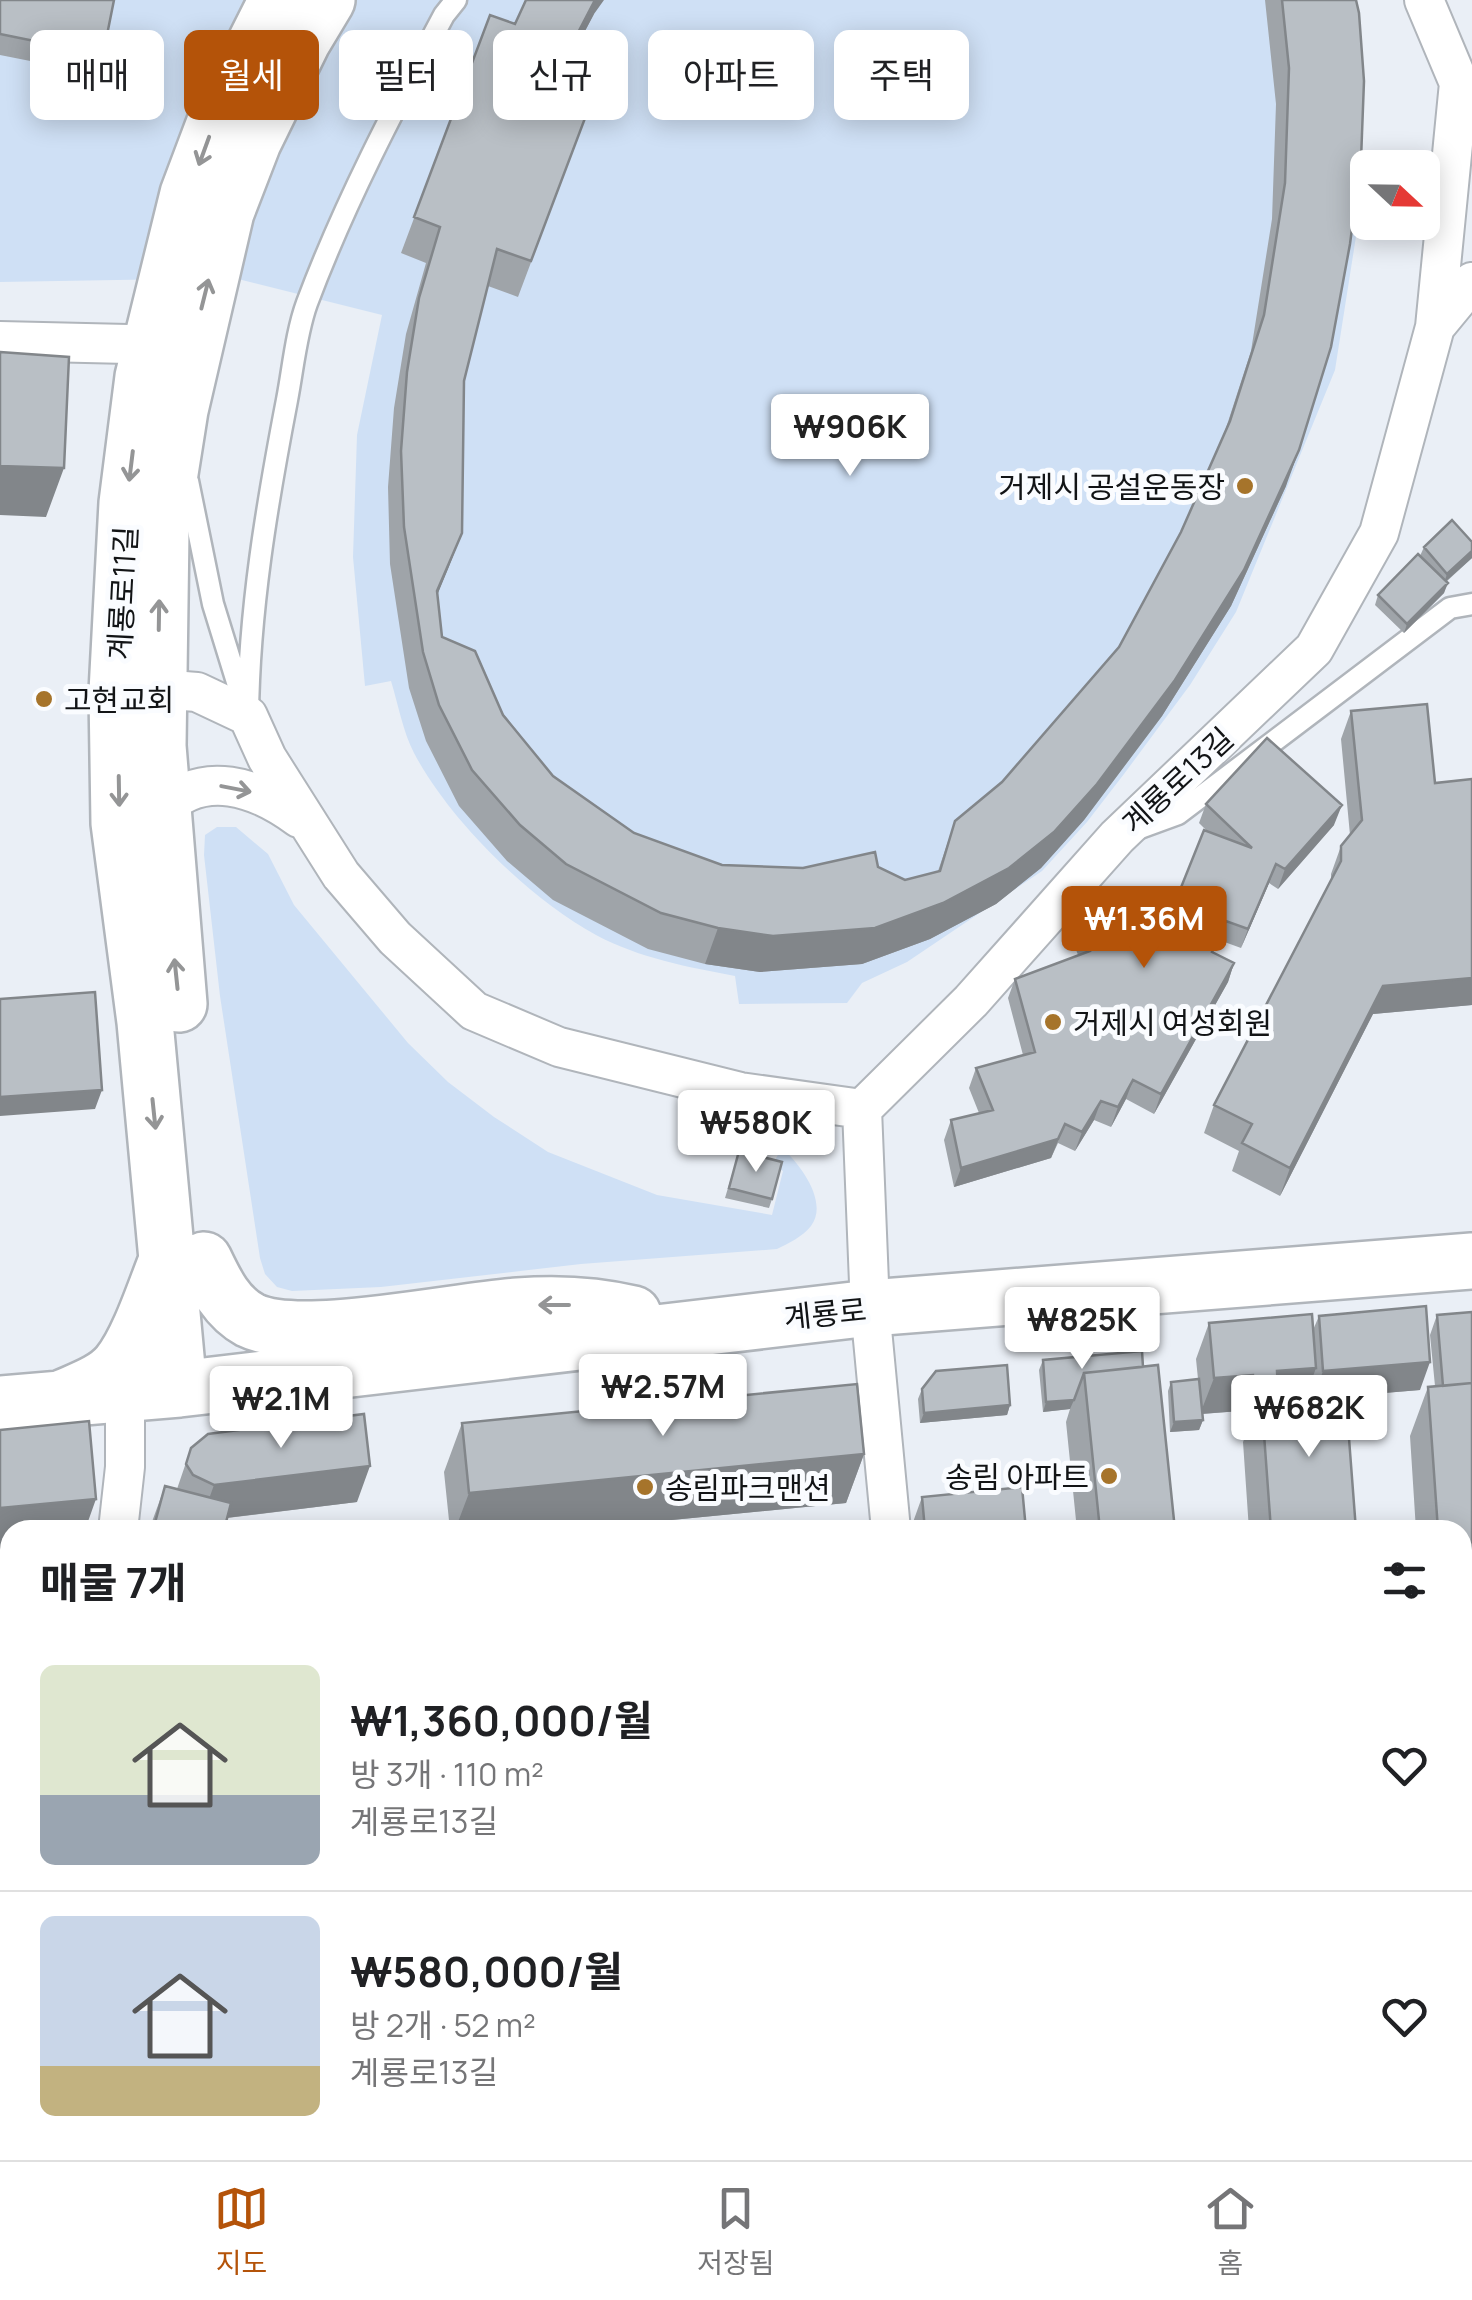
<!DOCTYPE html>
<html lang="ko">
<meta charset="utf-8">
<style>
:root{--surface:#fff;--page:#f2f2f2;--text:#202124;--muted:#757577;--line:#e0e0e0;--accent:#b45309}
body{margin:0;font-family:Manrope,"Noto Sans KR",sans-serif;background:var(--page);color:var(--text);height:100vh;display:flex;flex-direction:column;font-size:38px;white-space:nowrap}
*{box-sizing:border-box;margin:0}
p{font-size:32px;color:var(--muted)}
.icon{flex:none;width:55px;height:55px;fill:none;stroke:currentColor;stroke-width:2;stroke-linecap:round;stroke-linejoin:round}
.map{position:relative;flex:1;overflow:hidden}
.panel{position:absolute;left:0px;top:1520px;width:1472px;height:640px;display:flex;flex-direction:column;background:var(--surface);border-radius:30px 30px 0 0;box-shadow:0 5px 25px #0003}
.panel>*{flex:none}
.banner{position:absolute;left:30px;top:30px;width:1412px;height:90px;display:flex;gap:20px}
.needle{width:65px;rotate:112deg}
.tools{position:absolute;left:1350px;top:150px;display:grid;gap:20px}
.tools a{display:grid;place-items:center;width:90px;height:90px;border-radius:15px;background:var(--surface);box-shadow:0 5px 25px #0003;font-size:50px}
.price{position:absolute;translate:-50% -85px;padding:0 22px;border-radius:10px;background:#fff;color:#222;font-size:32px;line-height:65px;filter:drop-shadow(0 2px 5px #0008)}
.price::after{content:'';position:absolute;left:50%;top:60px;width:30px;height:22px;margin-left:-15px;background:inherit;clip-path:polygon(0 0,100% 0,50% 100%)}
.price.active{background:var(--accent);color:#fff}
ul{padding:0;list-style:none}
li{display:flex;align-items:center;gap:30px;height:250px;padding:0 40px}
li+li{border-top:2px solid var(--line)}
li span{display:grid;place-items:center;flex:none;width:280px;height:200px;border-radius:15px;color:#555}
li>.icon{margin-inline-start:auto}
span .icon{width:120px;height:120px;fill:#fffc;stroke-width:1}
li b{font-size:42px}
h2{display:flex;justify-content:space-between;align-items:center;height:120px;padding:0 40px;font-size:42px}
.tag{padding:0 35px;border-radius:15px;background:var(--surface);box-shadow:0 5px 25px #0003;font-size:35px;line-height:90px}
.tag.active{background:var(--accent);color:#fff}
.tab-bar{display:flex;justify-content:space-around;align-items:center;height:140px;border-top:2px solid var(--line);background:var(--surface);font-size:28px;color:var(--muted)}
.tab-bar a{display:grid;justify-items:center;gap:5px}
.tab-bar .active{color:var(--accent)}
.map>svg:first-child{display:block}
.green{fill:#cfe0f5}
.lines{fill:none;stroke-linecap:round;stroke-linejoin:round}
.lane-casing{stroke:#b0b5bb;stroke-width:25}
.street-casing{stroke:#b0b5bb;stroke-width:42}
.secondary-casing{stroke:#b0b5bb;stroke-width:60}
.lane{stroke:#fff;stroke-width:20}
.street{stroke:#fff;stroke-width:38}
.secondary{stroke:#fff;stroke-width:55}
.wall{fill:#9fa4a9}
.shaded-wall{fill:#82868a}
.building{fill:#b9bfc5;stroke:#82868a;stroke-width:2.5}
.oneway{stroke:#949596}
.poi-dot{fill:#a6742b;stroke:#fafcff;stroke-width:4}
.labels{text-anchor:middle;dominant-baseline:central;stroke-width:10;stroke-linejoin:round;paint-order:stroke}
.poi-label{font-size:30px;fill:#121416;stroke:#fafcff;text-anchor:start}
.street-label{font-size:30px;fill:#121416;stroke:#fafcff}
</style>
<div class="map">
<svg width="1472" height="2160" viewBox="0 0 1472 2160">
<rect width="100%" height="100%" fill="#eaeff6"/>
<path class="green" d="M0,0H1346L1358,54L1360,211L1335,370L1236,612L1190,685L1124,774L1087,822L1042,871L907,962L862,983L847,1003L739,1004L735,976C688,967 639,958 596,935C529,898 450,821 414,753C403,732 398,704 391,681L365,686L353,557L357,435L382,315L234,278L0,282Z
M217,827H236L268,854L294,905L408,1043L448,1082L494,1117L548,1152L657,1195L772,1215L783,1171L772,1165L782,1148C800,1164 829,1202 811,1226C802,1237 789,1243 777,1249L581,1264L381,1287L292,1291L277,1287L265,1274L260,1258L220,996L204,855L205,835Z"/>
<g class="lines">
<defs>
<path id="lane" d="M188,481L213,604L241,695
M248,716C249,610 267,504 287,400C293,369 296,333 307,303C344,204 394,109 444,15L456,0
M1137,829L1178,814L1450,608L1472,604"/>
<path id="street" d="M1424,0L1459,83L1435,327
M0,341L171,345
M158,689L197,692L248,716L267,758L341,875L395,938L474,1011L559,1047L740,1092L862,1109
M162,810C203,768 257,787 299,818
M118,1530L125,1467V1394
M891,1530L870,1308L862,1109L971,1001L1117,837L1314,649L1379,533L1435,327L1472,282
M0,1993L10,1977
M1462,2042L1472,2041
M948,2150L949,2160
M333,2160L439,2150"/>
<path id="secondary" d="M179,1004L158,746L161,530L180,410L226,212L253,142L303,40L327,0
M204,1260C215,1283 226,1307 250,1320C299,1345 457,1310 518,1306C557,1303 596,1305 633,1314
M179,1389L145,1022L119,823L117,692L127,503L143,377L188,194L214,125L277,0
M65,1397C83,1389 106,1381 119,1365C138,1342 154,1293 165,1265
M0,1404L179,1389L870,1308L1472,1261"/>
</defs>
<use href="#lane" class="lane-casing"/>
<use href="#street" class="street-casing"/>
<use href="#secondary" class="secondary-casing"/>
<use href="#lane" class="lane"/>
<use href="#street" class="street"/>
<use href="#secondary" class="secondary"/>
</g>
<path class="wall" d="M0,0L103,55L96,74L0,55Z
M1265,0H1356L1286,486L1231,606L1162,716L1084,820L1041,868L996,904L930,939L862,964L760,972L705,964L648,949L553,900L507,861L459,806L426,741L409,688L390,564L388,487L394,408L406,334L426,263L401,253L490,15L515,24L594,14L576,48L607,60L518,297L488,286L464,381L462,533L437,595L442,637L553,776L634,833L722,865L803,868L878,867L905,880L938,871L955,821L1002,782L1119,647L1181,532L1224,434L1251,351L1272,219L1276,104Z
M1472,542V558L1446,582L1444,593L1404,633L1375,605L1378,595L1420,556L1424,547Z
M1351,711L1435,783L1472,779V1005L1373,1014L1280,1196L1232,1171L1239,1151L1204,1133L1214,1105L1331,880V874L1341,846L1350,835L1341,739Z
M1206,804L1334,825L1278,889L1269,883L1241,948L1219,940L1213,952L1234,963L1228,982L1154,1114L1126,1099L1111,1127L1094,1120L1075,1151L1058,1143L1051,1158L954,1187L944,1140L951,1120L979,1113L969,1088L976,1068L1023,1055L1008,998L1015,979L1078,955L1071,936L1078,917L1180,890L1207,831L1199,823Z
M739,1151L772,1199L769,1208L725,1198Z
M1472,1312V1813H1462V1530H1416L1410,1436L1428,1387L1435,1386L1430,1335L1437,1315Z
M1319,1316L1420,1390L1346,1396L1356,1530H1249L1243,1442L1247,1432H1242L1240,1411L1202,1414L1203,1420L1199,1430L1170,1432L1168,1391L1171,1382L1198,1379L1196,1359L1209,1323L1313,1330Z
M1043,1360L1143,1367L1175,1530H1077L1066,1422L1070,1409L1043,1412L1039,1370Z
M922,1389L1010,1405L1007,1415L920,1423L918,1399Z
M462,1423L864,1454L846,1503L569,1530H450L444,1472Z
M191,1448L357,1502L227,1518L224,1530H149L165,1486L177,1489Z
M922,1497L1026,1530H912V1525Z
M40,2150H87L84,2160H41Z
M485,2150H586L587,2160H481Z
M808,2150H931L932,2160H877L876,2156L829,2160H808Z
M982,2150H1186L1187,2160H983Z
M1196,2150H1271V2152L1268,2160H1197Z
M1362,2150H1452L1454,2160H1375L1377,2157L1363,2159Z"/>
<path class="shaded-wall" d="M595,0H604L594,14L558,82L571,46Z
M1299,450L1286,486L1231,606L1162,716L1084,820L1041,868L996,904L930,939L862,964L760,972L705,964L718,928L943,903Z
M0,466L64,468L46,517L0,515Z
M462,533L448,569L424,627L437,591Z
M1472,551V558L1444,583L1447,574Z
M1448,583L1444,593L1404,633L1407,624Z
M1342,805L1334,825L1278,889L1285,869Z
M1276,864L1269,883L1241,948L1248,929Z
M1234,963L1228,982L1154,1114L1161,1094Z
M1472,978V1005L1373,1014L1280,1196L1290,1168L1383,986Z
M1133,1080L1126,1099L1111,1127L1118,1107Z
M102,1090L95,1109L0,1116V1097Z
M1101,1101L1094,1120L1075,1151L1082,1132Z
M1065,1124L1051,1158L954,1187L961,1168Z
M1430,1362L1420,1390L1313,1399L1323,1371Z
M1316,1368L1303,1404L1263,1430L1277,1371Z
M1253,1375L1240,1411L1200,1414L1214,1378Z
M1255,1396H1260L1247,1432H1242Z
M1074,1400L1070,1409L1043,1412L1046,1402Z
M1010,1405L1007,1415L920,1423L924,1413Z
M1203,1420L1199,1430L1170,1432L1174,1422Z
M864,1454L846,1503L569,1530H455L469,1493Z
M370,1466L357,1502L201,1521L214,1485Z
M96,1499L85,1530H10V1555L0,1556V1508Z
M10,1714V1750H0V1715Z
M1472,1765V1813H1462V1766Z
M0,1884L10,1885V1895L0,1894Z
M10,2142L4,2160H0V2143Z
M47,2150H87L84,2160H43Z
M96,2150H146L94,2156Z
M828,2150H878L876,2156L824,2160Z
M1366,2150H1379L1377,2157L1363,2159Z
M1271,2152L1268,2160H1212L1213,2157Z"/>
<path class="building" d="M0,0H114L103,55L0,34Z
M526,0H595L571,46L607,60L531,261L497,249L464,381L462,533L437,591L442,637L475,651L503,715L553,776L634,833L722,865L803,868L875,852L878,867L905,880L940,871L955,821L1002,782L1119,647L1181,532L1230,421L1264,315L1285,183L1289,68L1282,0H1356L1359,13L1364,81L1361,160L1350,244L1331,347L1299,450L1244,570L1175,680L1097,784L1054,832L1009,868L943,903L875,928L773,936L718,928L661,913L566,864L520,825L472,770L439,705L423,652L404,527L401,451L407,372L419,298L440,227L414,217L490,15L515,24Z
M0,352L69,357L64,468L0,466Z
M1452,520L1472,542V551L1447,574L1424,547Z
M1418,554L1448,583L1407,624L1378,595Z
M1427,704L1435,783L1472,779V978L1383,986L1290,1168L1242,1143L1252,1124L1214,1105L1341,861V846L1362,820L1351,711Z
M1267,738L1342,805L1285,869L1276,864L1248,929L1226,921L1212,952L1234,963L1161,1094L1133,1080L1118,1107L1101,1101L1082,1132L1065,1124L1058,1139L961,1168L951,1120L993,1110L976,1068L1035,1052L1015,979L1090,951L1078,917L1180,890L1204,830L1252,848L1206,804Z
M95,992L102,1090L0,1097V999Z
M739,1151L782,1162L772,1199L729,1188Z
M1426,1306L1430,1362L1323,1371L1319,1316Z
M1472,1312V1383L1443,1386L1437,1315Z
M1312,1314L1316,1368L1277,1371L1278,1391L1261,1393V1396H1255L1253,1375L1214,1378L1209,1323Z
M1142,1351L1143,1367L1084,1373L1074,1400L1046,1402L1043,1360Z
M1007,1365L1010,1405L924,1413L922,1389L936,1371Z
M1158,1365L1175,1530H1100L1084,1373Z
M1199,1379L1203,1420L1174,1422L1171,1382Z
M1472,1383V1765L1462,1766V1530H1438L1428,1387Z
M857,1384L864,1454L469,1493L462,1423Z
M1345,1386L1356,1530H1271L1261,1393Z
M364,1414L370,1466L214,1485L193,1475L186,1464L191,1448L208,1434Z
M89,1421L96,1499L0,1508V1430Z
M165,1486L231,1503L224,1530H153Z
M1022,1487L1026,1530H925L922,1497Z
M10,1620V1714L0,1715V1621Z
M8,1797H10V1885L0,1884V1802L5,1803Z
M0,2076H8L10,2142L0,2143Z
M492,2150H586L587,2160H492Z
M811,2150H832H828L829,2160H812Z
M880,2150H931L932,2160H881Z
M996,2150H1056L1057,2160H997Z
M1066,2150H1121L1122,2160H1068Z
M1130,2150H1186L1187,2160H1131Z
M1213,2150H1271V2152L1213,2157Z
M1379,2150H1452L1454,2160H1381Z"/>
<defs><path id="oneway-shaft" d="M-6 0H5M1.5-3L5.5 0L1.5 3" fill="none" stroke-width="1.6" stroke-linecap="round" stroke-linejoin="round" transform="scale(2.5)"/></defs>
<g class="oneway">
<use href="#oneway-shaft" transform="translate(204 151) rotate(110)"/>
<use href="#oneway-shaft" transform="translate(205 294) rotate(-76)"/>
<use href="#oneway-shaft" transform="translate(131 466) rotate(97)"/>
<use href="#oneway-shaft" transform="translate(159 615) rotate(-89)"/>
<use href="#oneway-shaft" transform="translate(236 789) rotate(11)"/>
<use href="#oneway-shaft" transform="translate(119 791) rotate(89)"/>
<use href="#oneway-shaft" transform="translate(176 974) rotate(-96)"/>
<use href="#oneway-shaft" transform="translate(154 1114) rotate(84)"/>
<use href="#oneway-shaft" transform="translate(554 1305) rotate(180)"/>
</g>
<g class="poi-dot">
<circle cx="1245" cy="486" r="10"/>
<circle cx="44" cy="699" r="10"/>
<circle cx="1053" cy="1022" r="10"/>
<circle cx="1109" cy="1476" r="10"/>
<circle cx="645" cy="1487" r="10"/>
</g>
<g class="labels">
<g class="poi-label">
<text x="1225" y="486" text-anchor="end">거제시 공설운동장</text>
<text x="64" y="699">고현교회</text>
<text x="1073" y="1022">거제시 여성회원</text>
<text x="1089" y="1476" text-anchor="end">송림 아파트</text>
<text x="665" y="1487">송림파크맨션</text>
</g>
<g class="street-label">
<text transform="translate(122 593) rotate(-87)">계룡로11길</text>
<text transform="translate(1177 780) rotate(-43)">계룡로13길</text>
<text transform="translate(825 1313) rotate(-6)">계룡로</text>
</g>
</g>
</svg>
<div class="tools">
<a><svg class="needle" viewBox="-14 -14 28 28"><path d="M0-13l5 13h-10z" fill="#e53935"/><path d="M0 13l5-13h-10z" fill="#757577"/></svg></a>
</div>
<b class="price" style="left:850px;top:479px">₩906K</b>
<b class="price active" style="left:1144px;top:971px">₩1.36M</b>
<b class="price" style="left:756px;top:1175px">₩580K</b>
<b class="price" style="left:1082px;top:1372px">₩825K</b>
<b class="price" style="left:663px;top:1439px">₩2.57M</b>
<b class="price" style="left:281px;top:1451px">₩2.1M</b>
<b class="price" style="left:1309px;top:1460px">₩682K</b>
<div class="banner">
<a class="tag">매매</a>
<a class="tag active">월세</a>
<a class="tag">필터</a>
<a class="tag">신규</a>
<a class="tag">아파트</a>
<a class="tag">주택</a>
</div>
<section class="panel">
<h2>매물 7개<svg class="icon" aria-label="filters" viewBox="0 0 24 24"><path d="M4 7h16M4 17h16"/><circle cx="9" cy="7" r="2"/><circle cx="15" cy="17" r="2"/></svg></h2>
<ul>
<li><span style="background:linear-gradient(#dfe7d0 65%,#9aa5b1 0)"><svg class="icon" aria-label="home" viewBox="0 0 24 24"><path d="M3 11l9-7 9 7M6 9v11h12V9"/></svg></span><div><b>₩1,360,000/월</b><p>방 3개 · 110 m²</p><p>계룡로13길</p></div><svg class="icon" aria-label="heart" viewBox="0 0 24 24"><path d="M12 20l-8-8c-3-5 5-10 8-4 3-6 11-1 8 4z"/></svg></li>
<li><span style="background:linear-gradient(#c9d6e8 75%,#c2b280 0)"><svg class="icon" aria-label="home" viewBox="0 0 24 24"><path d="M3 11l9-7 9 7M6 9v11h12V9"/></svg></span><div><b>₩580,000/월</b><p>방 2개 · 52 m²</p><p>계룡로13길</p></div><svg class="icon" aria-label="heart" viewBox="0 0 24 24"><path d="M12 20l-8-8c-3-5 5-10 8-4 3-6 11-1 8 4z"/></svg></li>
</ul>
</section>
</div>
<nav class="tab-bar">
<a class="active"><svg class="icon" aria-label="map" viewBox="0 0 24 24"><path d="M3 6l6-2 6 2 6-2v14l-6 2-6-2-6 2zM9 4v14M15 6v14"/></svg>지도</a>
<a><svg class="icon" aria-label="saved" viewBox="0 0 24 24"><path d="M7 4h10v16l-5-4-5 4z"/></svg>저장됨</a>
<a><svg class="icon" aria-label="home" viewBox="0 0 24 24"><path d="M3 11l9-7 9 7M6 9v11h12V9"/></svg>홈</a>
</nav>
